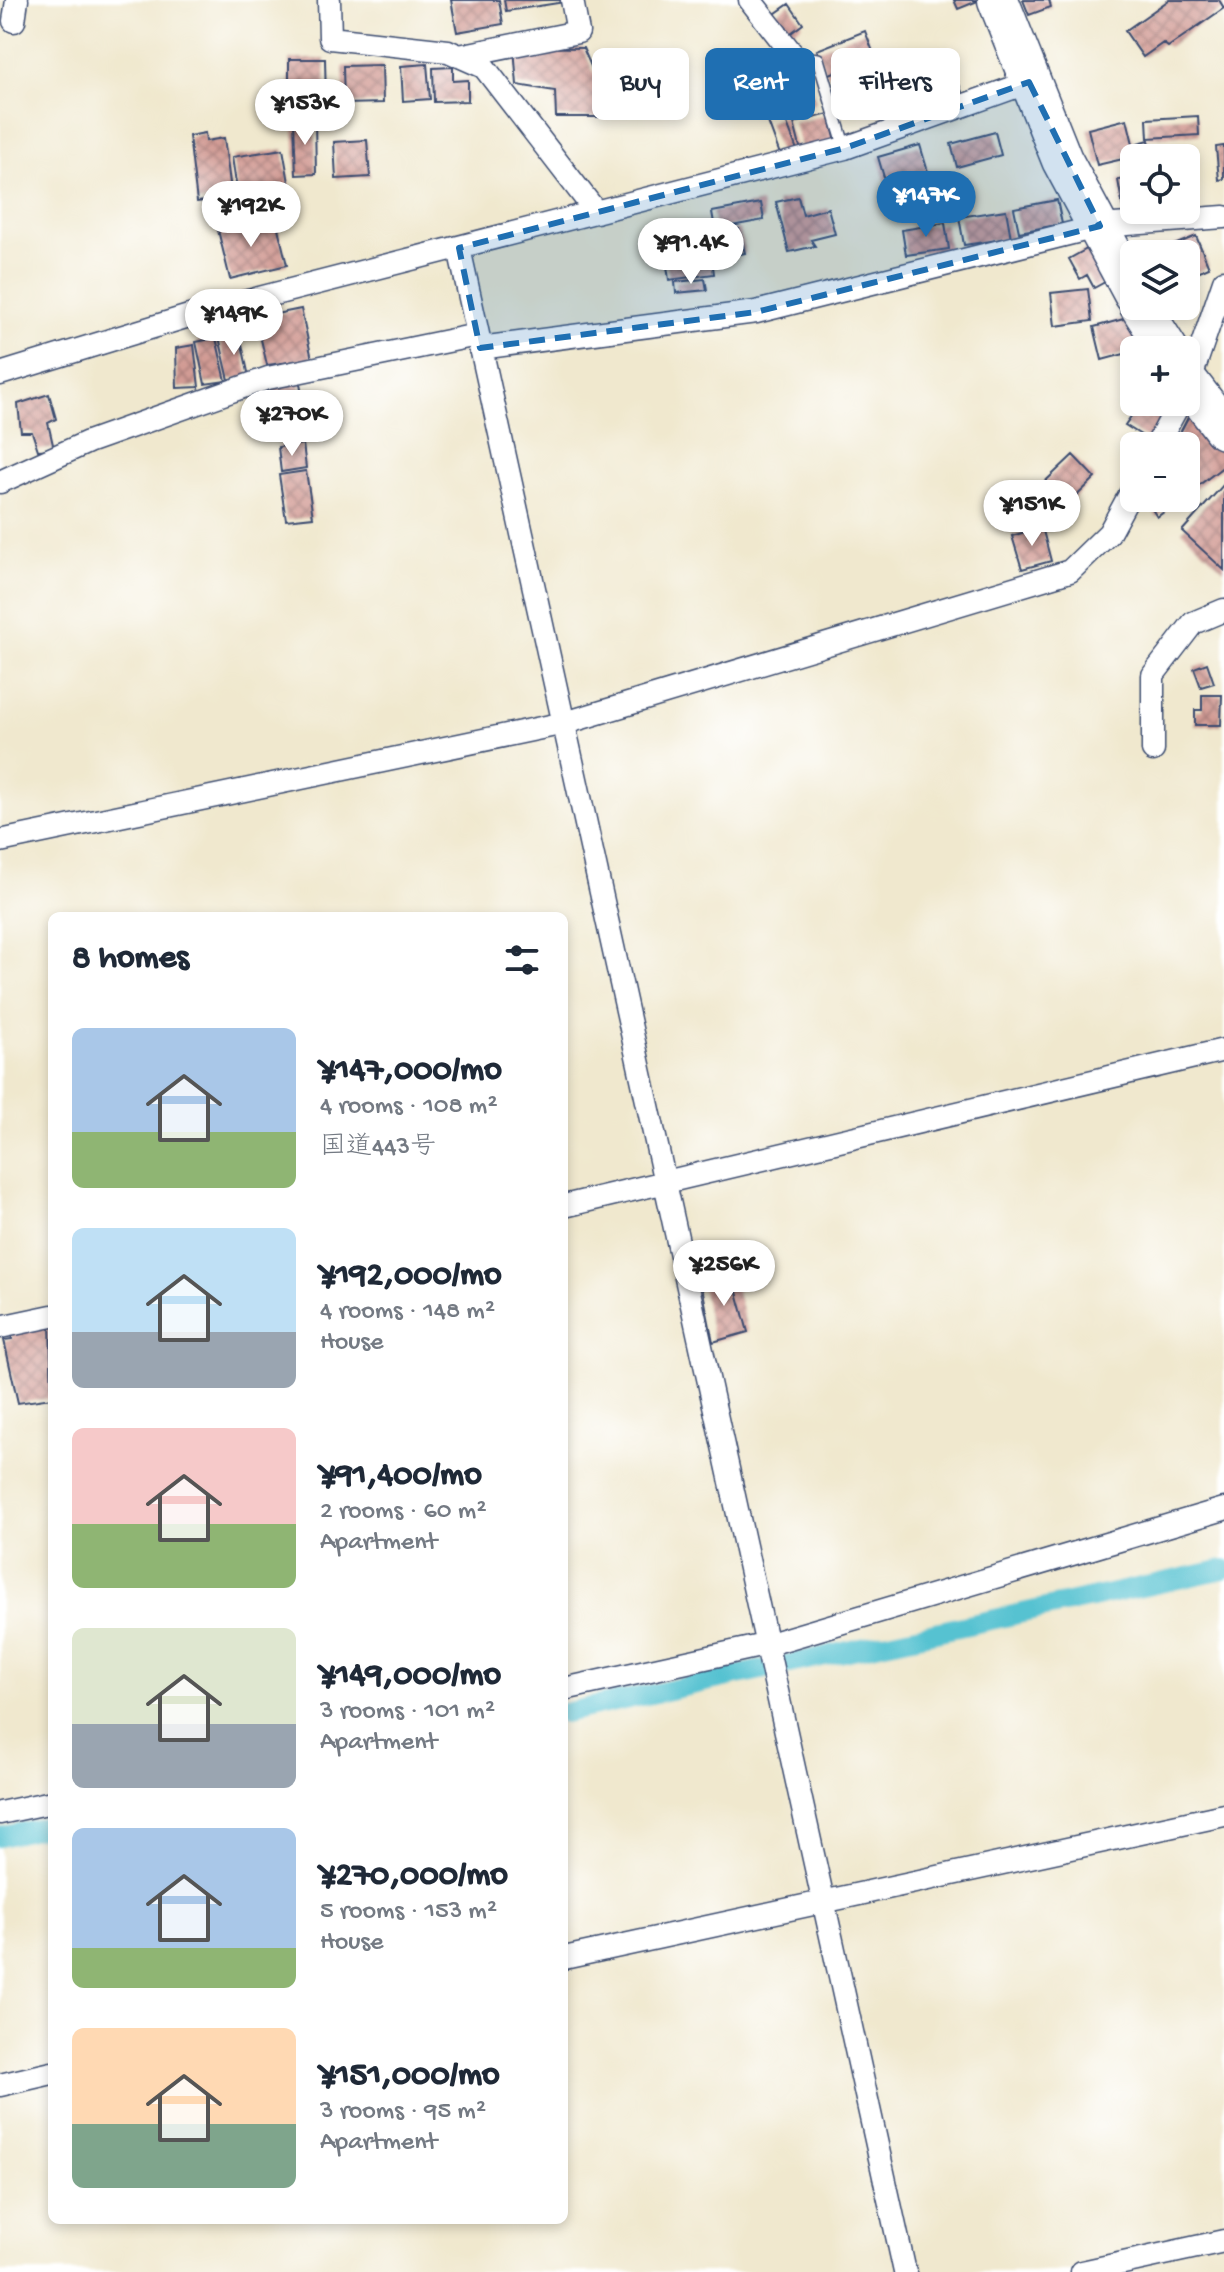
<!DOCTYPE html>
<meta charset="utf-8">
<style>
:root{--surface:#fff;--page:#f6f6f7;--text:#1f2937;--muted:#747a83;--accent:#1f6fb2}
body{margin:0;font-family:"Gochi Hand","Klee One",sans-serif;background:var(--page);color:var(--text);height:100vh;display:flex;flex-direction:column;font-size:30px;white-space:nowrap}
*{box-sizing:border-box;margin:0}
p{font-size:26px;color:var(--muted)}
.icon{flex:none;width:44px;height:44px;fill:none;stroke:currentColor;stroke-width:2;stroke-linecap:round;stroke-linejoin:round}
.map{position:relative;flex:1;overflow:hidden}
.details{position:absolute;left:48px;top:912px;width:520px;height:1312px;display:flex;flex-direction:column;background:var(--surface);border-radius:12px;box-shadow:0 4px 12px #0003}
.details>*{flex:none}
.top-card{position:absolute;left:592px;top:48px;width:512px;height:72px;display:flex;gap:16px}
.tools{position:absolute;left:1120px;top:144px;display:grid;gap:16px}
.tools a{display:grid;place-items:center;width:80px;height:80px;border-radius:12px;background:var(--surface);box-shadow:0 4px 12px #0003;font-size:40px}
.price{position:absolute;translate:-50% -68px;padding:0 18px;border-radius:28px;background:#fff;color:#222;font-size:26px;line-height:52px;filter:drop-shadow(0 2px 4px #0008)}
.price::after{content:'';position:absolute;left:50%;top:48px;width:24px;height:18px;margin-left:-12px;background:inherit;clip-path:polygon(0 0,100% 0,50% 100%)}
.price.selected{background:var(--accent);color:#fff}
ul{padding:0;list-style:none}
li{display:flex;align-items:center;gap:24px;height:200px;padding:0 24px}
li span{display:grid;place-items:center;flex:none;width:224px;height:160px;border-radius:12px;color:#555}
li>.icon{margin-inline-start:auto}
span .icon{width:96px;height:96px;fill:#fffc;stroke-width:1}
li b{font-size:34px}
h2{display:flex;justify-content:space-between;align-items:center;height:96px;padding:0 24px;font-size:34px}
.chip{padding:0 28px;border-radius:12px;background:var(--surface);box-shadow:0 4px 12px #0003;font-size:28px;line-height:72px}
.chip.selected{background:var(--accent);color:#fff}
.map>svg:first-child{display:block}
.lines{fill:none;stroke-linecap:round;stroke-linejoin:round}
.canal{stroke:#57c2d1;stroke-width:20}
.building{fill:url(#building-cross-hatch)}
.lane-casing{stroke:#3b4b6f;stroke-width:14}
.street-casing{stroke:#3b4b6f;stroke-width:25}
.highway-casing{stroke:#3b4b6f;stroke-width:43}
.lane{stroke:#fff;stroke-width:11}
.street{stroke:#fff;stroke-width:22}
.highway{stroke:#fff;stroke-width:40}
.marked{fill:#1f6fb2;fill-opacity:0.2;stroke:#1f6fb2;stroke-width:6;stroke-dasharray:16 10;stroke-linejoin:round}
</style>
<div class="map">
<svg width="1224" height="2272" viewBox="0 0 1224 2272">
<defs>
<pattern id="building-cross-hatch" width="8" height="8" patternUnits="userSpaceOnUse" patternTransform="scale(2)"><rect width="8" height="8" fill="#d29b94"/><path d="M0 0l8 8M0 8l8-8" fill="none" stroke="#aa7f7c"/></pattern>
</defs>
<rect width="100%" height="100%" fill="#fff"/>
<filter id="ink" filterUnits="userSpaceOnUse"><feTurbulence type="fractalNoise" baseFrequency=".0125" numOctaves="2"/><feDisplacementMap in="SourceGraphic" scale="16" xChannelSelector="R" yChannelSelector="G"/><feConvolveMatrix kernelMatrix="1 2 1 2 8 2 1 2 1" color-interpolation-filters="sRGB"/></filter>
<filter id="wash" filterUnits="userSpaceOnUse"><feTurbulence type="fractalNoise" baseFrequency=".006" numOctaves="4" result="noise"/><feDisplacementMap in="SourceGraphic" scale="32" xChannelSelector="R" yChannelSelector="G"/><feGaussianBlur stdDeviation="1.8" result="paint"/><feColorMatrix in="noise" values="0 0 0 0 0 0 0 0 0 0 0 0 0 0 0 0 0 1.4 0 .05"/><feComposite in="paint" operator="in"/></filter>
<g filter="url(#wash)">
<rect width="100%" height="100%" fill="#f0e8ce"/>
<g class="lines">
<path class="canal" d="M564,1713L1224,1569
M0,1837L52,1825"/>
</g>
<g id="blocks">
<path class="building" d="M451,0H499L503,24L457,32Z
M504,0H565V2L506,11Z
M954,0H980L958,9Z
M1023,0H1049L1051,7L1029,15Z
M1169,0H1219L1224,8L1168,47L1163,43L1143,57L1125,31Z
M789,4L803,24L784,38L769,18Z
M865,31L875,57L827,75L817,50Z
M514,47L583,48L594,73L614,68L617,117H556L555,91L517,85Z
M917,54L933,92L890,115L872,72Z
M289,59H325L326,101L289,102Z
M799,59L804,75L770,86L764,70Z
M427,64L430,99L403,101L401,66Z
M382,65L383,103L344,104L343,66Z
M453,67V81L468,80V101L434,102L433,68Z
M953,67L963,95L943,102L933,74Z
M808,79L816,102L777,115L769,92Z
M829,114L836,142L801,151L794,123Z
M784,116L797,150L781,157L768,122Z
M1198,116L1199,135L1148,138L1147,119Z
M1127,119L1136,156L1097,165L1088,129Z
M315,120L316,174L296,175L294,121Z
M995,132L1001,155L957,167L951,144Z
M205,133L206,141L224,138L232,198L197,202L189,136Z
M367,140L370,177L336,179L334,142Z
M1149,140L1153,158H1141L1138,143Z
M920,145L928,172L886,184L878,157Z
M1224,146V179L1219,180L1216,147Z
M283,149L290,188L238,197L232,157Z
M1134,178V206L1123,208L1118,180Z
M798,197L803,215L828,208L835,234L811,240L815,246L789,252L776,202Z
M1057,200L1062,224L1019,232L1014,208Z
M761,203L764,220L715,229L712,212Z
M1006,210L1011,238L964,245L959,217Z
M241,220L244,232L277,224L287,265L230,279L217,226Z
M945,223L949,249L906,255L902,230Z
M739,229L745,253L724,258L718,234Z
M1196,236L1209,267L1186,277V254H1177L1174,245Z
M710,245L714,274L669,280L665,252Z
M1094,245L1112,278L1094,288L1087,275L1080,279L1069,259Z
M705,279L707,290L676,293L675,282Z
M1088,289L1092,321L1055,326L1051,293Z
M301,309L312,359L267,365L256,318Z
M1131,317L1139,350L1102,360L1094,327Z
M240,335L249,377L229,380L219,337Z
M216,338L226,381L205,384L196,342Z
M194,345L199,387L177,388L176,348Z
M299,377L308,434L275,435L267,385Z
M49,394L56,419L48,423L54,449L38,450L32,432H21L18,404Z
M1141,402H1149L1167,414L1149,440L1125,425Z
M1193,408L1224,446V466L1186,495V446H1173Z
M303,444L306,468L281,472L278,447Z
M1073,455L1095,478L1056,516L1033,493Z
M306,471L313,517L286,520L279,475Z
M1224,484V570L1182,531Z
M1145,498H1183L1157,517Z
M1042,527L1051,561L1022,569L1012,536Z
M1207,663L1214,683L1201,687L1194,668Z
M1202,695H1222L1221,725H1195V710H1202Z
M732,1274L748,1332L713,1342L701,1282Z
M50,1323L52,1398L18,1403L4,1340L12,1339L11,1331Z"/>
</g>
</g>
<g filter="url(#ink)">
<use href="#blocks" fill-opacity="0" stroke="#3b4b6f" stroke-width="2"/>
<g class="lines">
<defs>
<path id="lane" d="M794,56L818,59L845,148"/>
<path id="street" d="M329,0L330,38L448,51L484,67L596,212
M750,0L794,56
M14,21L17,0
M459,56L578,32L572,0
M459,248L905,2272
M480,348L756,312L1100,226L1224,217
M0,374L189,316L845,148L1029,82
M1187,389L1224,281
M1156,446L1180,402
M0,482L88,442L268,378L477,335
M1153,750V675L1193,623L1224,610
M0,841L565,723L1070,571L1109,533L1134,487
M564,1206L1224,1050
M0,1327L52,1316
M564,1689L769,1644L1224,1509
M0,1813L52,1802
M564,1958L1224,1815
M0,2085L52,2073
M1082,2272L1224,2241"/>
<path id="highway" d="M998,0L1062,160L1134,294
M1140,306L1168,350
M1186,379L1224,429"/>
</defs>
<use href="#lane" class="lane-casing"/>
<use href="#street" class="street-casing"/>
<use href="#highway" class="highway-casing"/>
<use href="#lane" class="lane"/>
<use href="#street" class="street"/>
<use href="#highway" class="highway"/>
</g>
</g>
<path class="marked" d="M1029,82L1100,226L756,312L480,348L459,248L845,148Z"/>
</svg>
<div class="tools">
<a><svg class="icon" aria-label="locate" viewBox="0 0 24 24"><circle cx="12" cy="12" r="6"/><path d="M12 2v4M12 18v4M2 12h4M18 12h4"/></svg></a>
<a><svg class="icon" aria-label="layers" viewBox="0 0 24 24"><path d="M12 4l9 5-9 5-9-5zM3 14l9 5 9-5"/></svg></a>
<a>+</a>
<a>−</a>
</div>
<b class="price" style="left:305px;top:147px">¥153K</b>
<b class="price selected" style="left:926px;top:239px">¥147K</b>
<b class="price" style="left:251px;top:249px">¥192K</b>
<b class="price" style="left:691px;top:286px">¥91.4K</b>
<b class="price" style="left:234px;top:357px">¥149K</b>
<b class="price" style="left:292px;top:458px">¥270K</b>
<b class="price" style="left:1032px;top:548px">¥151K</b>
<b class="price" style="left:724px;top:1308px">¥256K</b>
<div class="top-card">
<a class="chip">Buy</a>
<a class="chip selected">Rent</a>
<a class="chip">Filters</a>
</div>
<section class="details">
<h2>8 homes<svg class="icon" aria-label="filters" viewBox="0 0 24 24"><path d="M4 7h16M4 17h16"/><circle cx="9" cy="7" r="2"/><circle cx="15" cy="17" r="2"/></svg></h2>
<ul>
<li><span style="background:linear-gradient(#a9c7e8 65%,#8fb573 0)"><svg class="icon" aria-label="home" viewBox="0 0 24 24"><path d="M3 11l9-7 9 7M6 9v11h12V9"/></svg></span><div><b>¥147,000/mo</b><p>4 rooms · 108 m²</p><p>国道443号</p></div></li>
<li><span style="background:linear-gradient(#bfe0f5 65%,#9aa5b1 0)"><svg class="icon" aria-label="home" viewBox="0 0 24 24"><path d="M3 11l9-7 9 7M6 9v11h12V9"/></svg></span><div><b>¥192,000/mo</b><p>4 rooms · 148 m²</p><p>House</p></div></li>
<li><span style="background:linear-gradient(#f6c9c9 60%,#8fb573 0)"><svg class="icon" aria-label="home" viewBox="0 0 24 24"><path d="M3 11l9-7 9 7M6 9v11h12V9"/></svg></span><div><b>¥91,400/mo</b><p>2 rooms · 60 m²</p><p>Apartment</p></div></li>
<li><span style="background:linear-gradient(#dfe7d0 60%,#9aa5b1 0)"><svg class="icon" aria-label="home" viewBox="0 0 24 24"><path d="M3 11l9-7 9 7M6 9v11h12V9"/></svg></span><div><b>¥149,000/mo</b><p>3 rooms · 101 m²</p><p>Apartment</p></div></li>
<li><span style="background:linear-gradient(#a9c7e8 75%,#8fb573 0)"><svg class="icon" aria-label="home" viewBox="0 0 24 24"><path d="M3 11l9-7 9 7M6 9v11h12V9"/></svg></span><div><b>¥270,000/mo</b><p>5 rooms · 153 m²</p><p>House</p></div></li>
<li><span style="background:linear-gradient(#ffd9b3 60%,#7fa58c 0)"><svg class="icon" aria-label="home" viewBox="0 0 24 24"><path d="M3 11l9-7 9 7M6 9v11h12V9"/></svg></span><div><b>¥151,000/mo</b><p>3 rooms · 95 m²</p><p>Apartment</p></div></li>
</ul>
</section>
</div>
